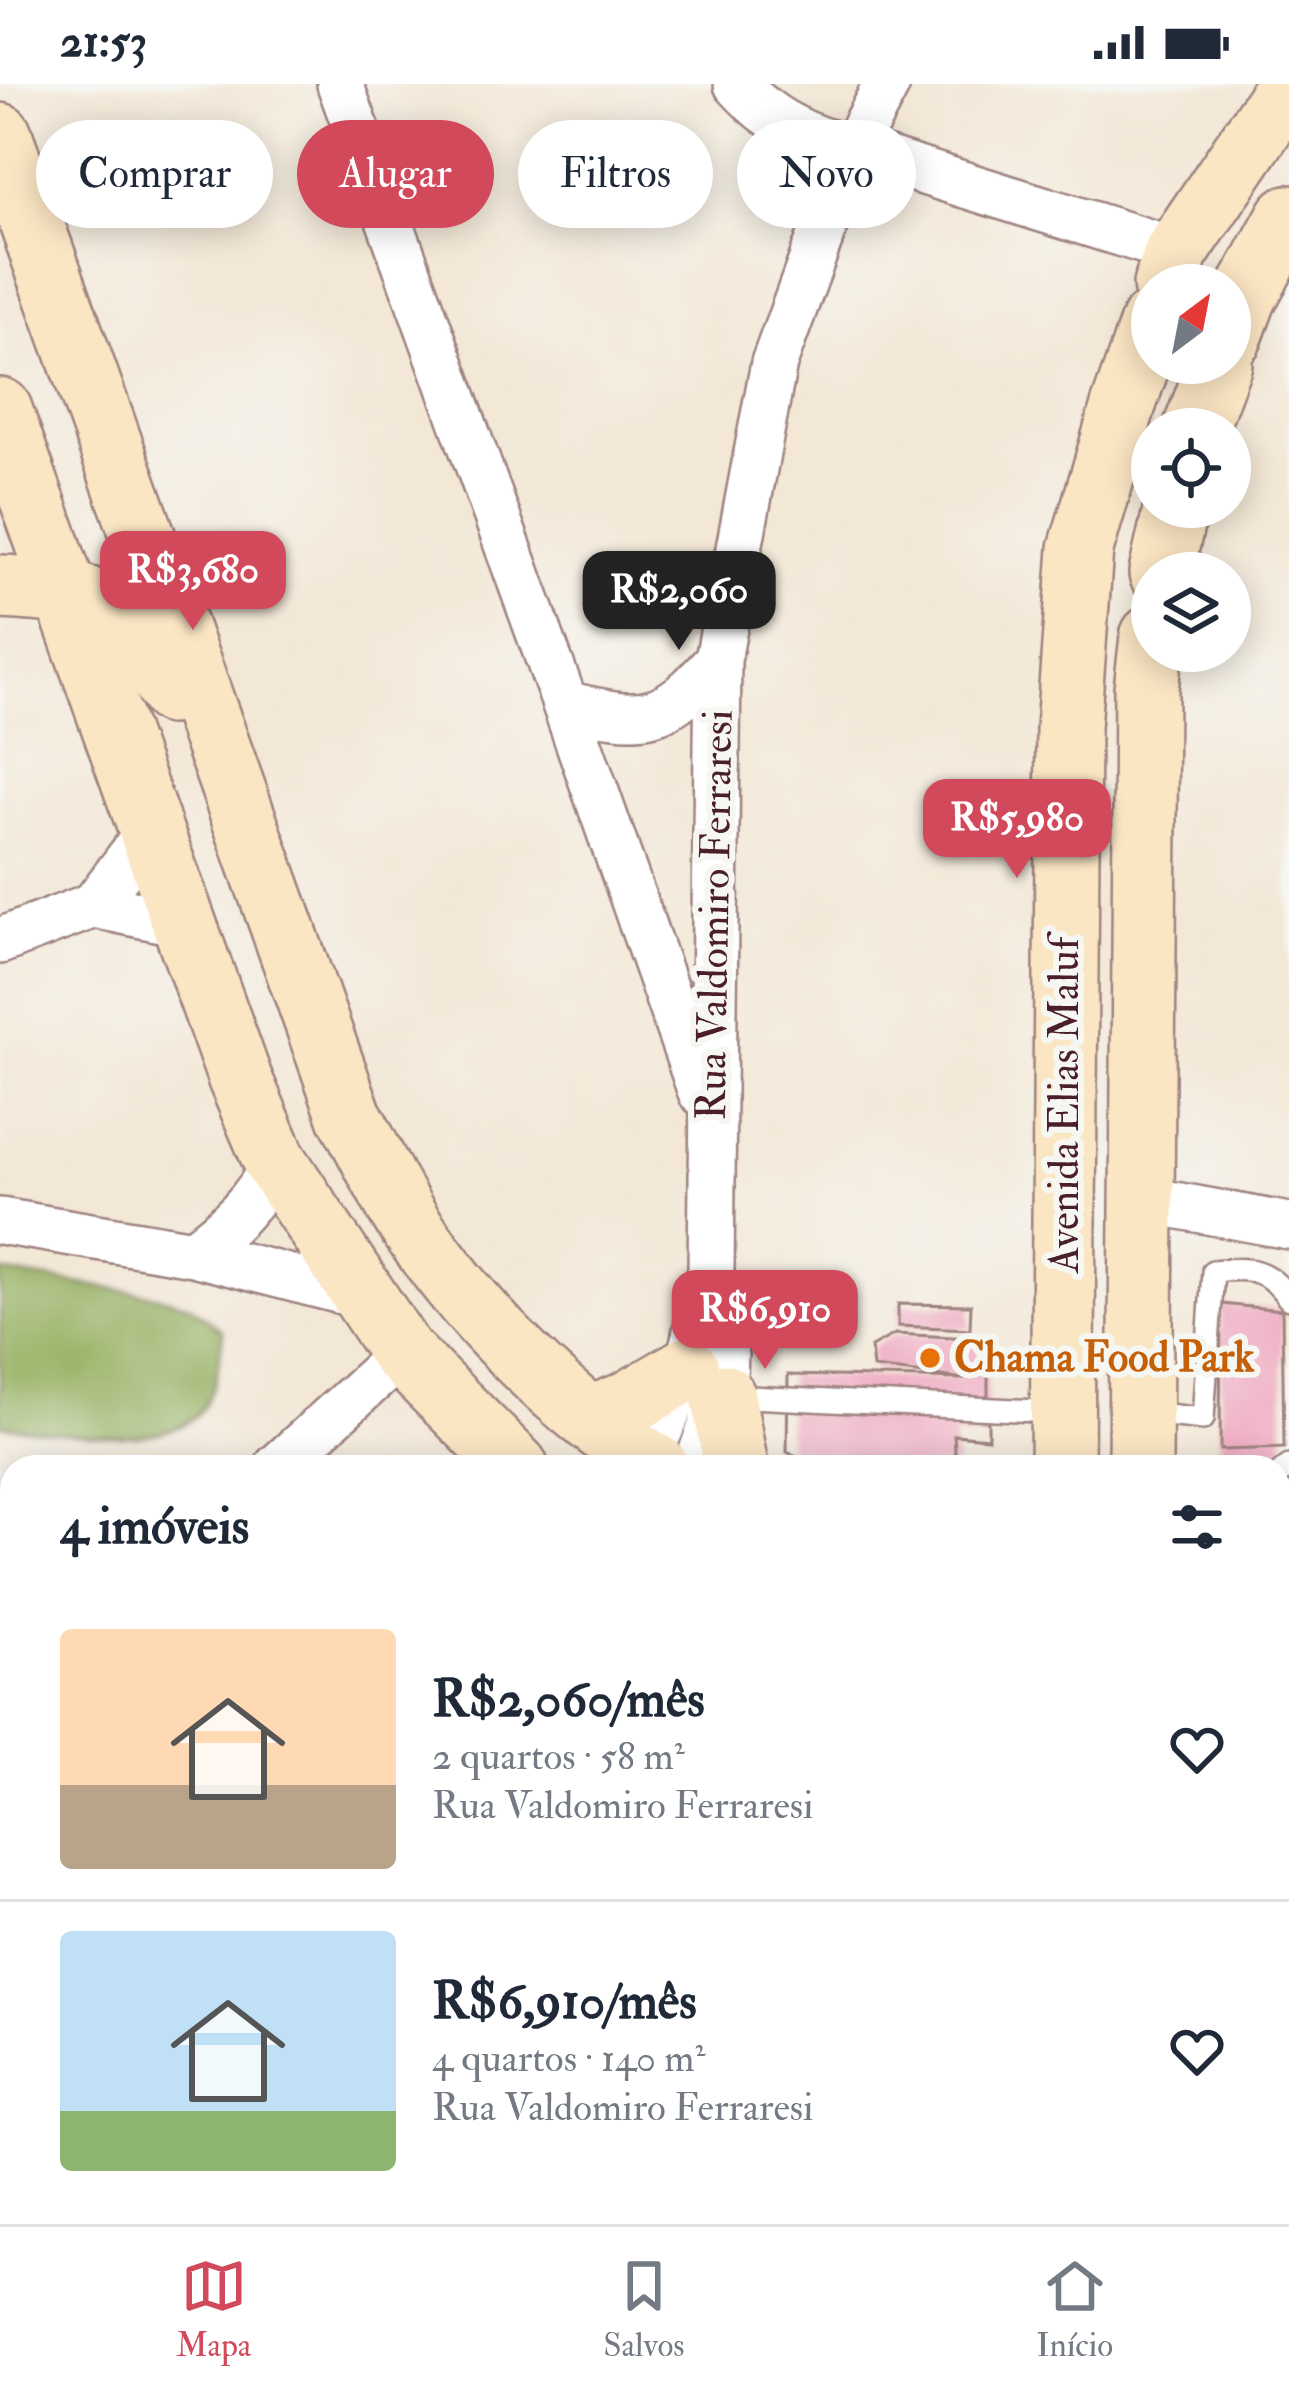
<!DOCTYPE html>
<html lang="pt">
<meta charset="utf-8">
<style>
:root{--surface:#fff;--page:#f6f6f7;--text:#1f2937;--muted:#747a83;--line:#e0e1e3;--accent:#d1495b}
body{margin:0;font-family:"IM FELL Double Pica",serif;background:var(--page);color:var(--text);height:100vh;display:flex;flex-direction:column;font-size:45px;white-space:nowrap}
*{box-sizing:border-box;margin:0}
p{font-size:39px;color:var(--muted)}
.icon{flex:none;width:66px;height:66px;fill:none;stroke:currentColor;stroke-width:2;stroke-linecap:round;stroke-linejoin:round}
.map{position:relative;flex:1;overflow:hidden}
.sheet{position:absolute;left:0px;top:1371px;width:1290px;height:771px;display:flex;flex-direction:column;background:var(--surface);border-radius:36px 36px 0 0;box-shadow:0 6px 30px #0003}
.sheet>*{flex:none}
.guide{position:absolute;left:36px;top:36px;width:1218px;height:108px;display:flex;gap:24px}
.needle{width:78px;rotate:32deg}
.buttons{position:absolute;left:1131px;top:180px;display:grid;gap:24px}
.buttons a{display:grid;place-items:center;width:120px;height:120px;border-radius:50%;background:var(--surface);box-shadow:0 6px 30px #0003;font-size:60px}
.price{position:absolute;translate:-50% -102px;padding:0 27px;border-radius:24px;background:var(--accent);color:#fff;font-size:39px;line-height:78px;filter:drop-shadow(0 3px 6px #0008)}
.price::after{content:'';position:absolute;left:50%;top:72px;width:36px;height:27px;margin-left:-18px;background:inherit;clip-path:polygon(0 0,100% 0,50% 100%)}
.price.active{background:#222;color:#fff}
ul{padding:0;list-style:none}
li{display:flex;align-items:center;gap:36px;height:300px;padding:0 60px}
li+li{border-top:3px solid var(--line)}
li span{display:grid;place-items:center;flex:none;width:336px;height:240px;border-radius:12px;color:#555}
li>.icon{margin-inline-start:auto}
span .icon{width:144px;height:144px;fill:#fffc;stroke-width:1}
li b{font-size:51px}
h2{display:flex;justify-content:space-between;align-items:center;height:144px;padding:0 60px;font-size:51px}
.pill{padding:0 42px;border-radius:54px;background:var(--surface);box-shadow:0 6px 30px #0003;font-size:42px;line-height:108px}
.pill.active{background:var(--accent);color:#fff}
.status{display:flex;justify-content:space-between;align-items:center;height:84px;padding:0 60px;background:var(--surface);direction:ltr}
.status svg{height:33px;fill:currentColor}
.menu{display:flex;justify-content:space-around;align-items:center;height:168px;border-top:3px solid var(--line);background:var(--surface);font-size:33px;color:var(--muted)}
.menu a{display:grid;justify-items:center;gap:6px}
.menu .active{color:var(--accent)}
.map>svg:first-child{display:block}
.forest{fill:#97b163;stroke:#706847;stroke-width:3}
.building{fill:#efa6bf}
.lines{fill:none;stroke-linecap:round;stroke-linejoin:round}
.lane-casing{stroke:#9e8380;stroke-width:26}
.street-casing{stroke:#9e8380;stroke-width:50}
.secondary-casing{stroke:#9e8380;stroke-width:68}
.lane{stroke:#fff;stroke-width:21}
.street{stroke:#fff;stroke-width:45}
.secondary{stroke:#fbe6c4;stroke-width:63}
.food-dot{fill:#e8710a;stroke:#f6f6f2;stroke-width:4.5}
.labels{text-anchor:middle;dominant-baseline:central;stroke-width:12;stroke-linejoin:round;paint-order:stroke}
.street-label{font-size:42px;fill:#4a1f2b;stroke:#f6f6f2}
.food-label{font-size:42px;font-weight:bold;fill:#c56008;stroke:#f6f6f2;text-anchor:start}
</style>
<div class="status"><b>21:53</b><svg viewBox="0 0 49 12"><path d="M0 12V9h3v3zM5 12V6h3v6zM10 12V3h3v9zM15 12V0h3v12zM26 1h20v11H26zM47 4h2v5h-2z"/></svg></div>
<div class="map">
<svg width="1289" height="2140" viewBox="0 0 1289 2140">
<rect width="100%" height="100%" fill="#f6f6f2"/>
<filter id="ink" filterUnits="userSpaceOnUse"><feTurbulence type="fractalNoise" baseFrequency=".00833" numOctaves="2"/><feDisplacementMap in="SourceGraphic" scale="24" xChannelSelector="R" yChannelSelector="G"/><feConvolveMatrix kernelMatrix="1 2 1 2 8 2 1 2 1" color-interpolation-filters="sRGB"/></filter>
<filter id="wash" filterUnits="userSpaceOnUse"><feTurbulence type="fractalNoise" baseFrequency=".004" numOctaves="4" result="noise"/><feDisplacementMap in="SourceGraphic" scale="48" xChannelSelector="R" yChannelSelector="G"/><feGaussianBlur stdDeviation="2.7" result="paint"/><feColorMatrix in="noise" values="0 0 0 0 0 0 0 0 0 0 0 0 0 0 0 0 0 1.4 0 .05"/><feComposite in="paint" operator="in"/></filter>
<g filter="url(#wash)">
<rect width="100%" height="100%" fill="#f3e7d5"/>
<path class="forest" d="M0,1188L153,1211L190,1221L223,1247C220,1274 216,1316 193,1334C152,1368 51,1346 0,1341Z"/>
<g id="blocks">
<path class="building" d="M898,1220L971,1221L970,1245L898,1242Z
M1221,1220L1282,1226L1284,1364L1220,1366Z
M895,1250L988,1255V1354L954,1351L956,1383H822L787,1368L788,1291L966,1295L873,1284L871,1263Z
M1289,1999V2091H1278V2000Z
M376,2130H422V2140H376Z"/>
</g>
</g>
<g filter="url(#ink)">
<use href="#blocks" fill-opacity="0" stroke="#9e8380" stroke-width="3"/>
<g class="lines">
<defs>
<path id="lane" d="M728,1312L1057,1328
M1149,1329L1203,1335L1213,1187C1250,1184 1267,1183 1289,1215
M1278,1391L1289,1382
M494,2130L498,2140
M940,2130L990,2140
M565,2140L569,2130"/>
<path id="street" d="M340,0L565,620L701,1008
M737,0C761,27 784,42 818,55L1177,167
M565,620C645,639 663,639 718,576
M151,745L94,821L185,840
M0,857L94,821
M275,1077C258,1116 227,1144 193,1169L361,1212
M1142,1115L1289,1142
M0,1137L193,1169
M277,1383L402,1269
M637,1383L659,1348L687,1285L711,1186L718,576L774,279L853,64L887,0
M696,1383C721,1318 735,1282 717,1212
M58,2140L60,2130"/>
<path id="secondary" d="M0,51L350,1032C371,1069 389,1110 413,1145C475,1236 564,1324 657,1383
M1165,201L1177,167L1289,1
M1230,253L1245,213L1289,133
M0,326L240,995L275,1077L402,1269L516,1383
M1195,345L1220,279
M1161,489L1176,423
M0,503C109,508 115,517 171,608
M723,1312L736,1383
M592,1334L629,1319L687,1285
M1062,1383L1068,644L1081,465L1123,323L1152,239
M1140,1383L1146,605L1152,553
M1278,1570L1289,1572
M1278,1689L1289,1692
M1141,2130V2140
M1063,2140V2130"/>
</defs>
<use href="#lane" class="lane-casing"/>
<use href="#street" class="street-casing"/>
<use href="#secondary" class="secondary-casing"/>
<use href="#lane" class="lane"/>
<use href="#street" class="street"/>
<use href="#secondary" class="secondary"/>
</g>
</g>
<circle class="food-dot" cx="930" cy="1274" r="12"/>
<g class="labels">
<g class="street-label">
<text transform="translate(715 831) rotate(-89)">Rua Valdomiro Ferraresi</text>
<text transform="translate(1065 1021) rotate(-90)">Avenida Elias Maluf</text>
</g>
<g class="food-label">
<text x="954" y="1274">Chama Food Park</text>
</g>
</g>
</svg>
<div class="buttons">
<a><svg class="needle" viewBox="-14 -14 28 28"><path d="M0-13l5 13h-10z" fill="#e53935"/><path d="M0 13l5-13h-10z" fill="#747a83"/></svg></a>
<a><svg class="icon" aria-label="locate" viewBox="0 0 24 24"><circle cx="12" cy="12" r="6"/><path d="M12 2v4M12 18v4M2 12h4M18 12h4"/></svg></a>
<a><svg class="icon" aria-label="layers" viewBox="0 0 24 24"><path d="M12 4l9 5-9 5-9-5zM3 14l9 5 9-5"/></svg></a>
</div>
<b class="price" style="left:193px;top:549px">R$3,680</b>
<b class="price active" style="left:679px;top:569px">R$2,060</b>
<b class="price" style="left:1017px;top:797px">R$5,980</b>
<b class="price" style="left:765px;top:1288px">R$6,910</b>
<div class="guide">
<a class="pill">Comprar</a>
<a class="pill active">Alugar</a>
<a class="pill">Filtros</a>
<a class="pill">Novo</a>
</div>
<section class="sheet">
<h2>4 imóveis<svg class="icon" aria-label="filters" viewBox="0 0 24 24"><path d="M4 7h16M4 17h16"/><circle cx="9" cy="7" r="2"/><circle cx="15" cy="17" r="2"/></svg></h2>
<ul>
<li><span style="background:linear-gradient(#ffd9b3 65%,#b9a48a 0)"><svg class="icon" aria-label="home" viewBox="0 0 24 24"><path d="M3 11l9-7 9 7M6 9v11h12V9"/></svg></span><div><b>R$2,060/mês</b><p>2 quartos · 58 m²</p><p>Rua Valdomiro Ferraresi</p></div><svg class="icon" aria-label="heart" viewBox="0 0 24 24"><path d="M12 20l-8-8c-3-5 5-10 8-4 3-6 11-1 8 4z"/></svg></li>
<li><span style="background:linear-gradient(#bfe0f5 75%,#8fb573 0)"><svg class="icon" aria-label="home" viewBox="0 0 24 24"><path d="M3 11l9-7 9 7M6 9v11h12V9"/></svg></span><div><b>R$6,910/mês</b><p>4 quartos · 140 m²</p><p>Rua Valdomiro Ferraresi</p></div><svg class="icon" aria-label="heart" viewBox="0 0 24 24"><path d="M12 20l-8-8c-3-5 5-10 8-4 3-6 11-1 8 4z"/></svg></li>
</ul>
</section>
</div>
<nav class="menu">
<a class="active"><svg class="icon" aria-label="map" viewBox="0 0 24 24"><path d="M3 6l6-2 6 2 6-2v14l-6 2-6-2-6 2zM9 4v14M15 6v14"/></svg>Mapa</a>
<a><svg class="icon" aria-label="saved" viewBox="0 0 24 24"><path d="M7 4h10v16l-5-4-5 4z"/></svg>Salvos</a>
<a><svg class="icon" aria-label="home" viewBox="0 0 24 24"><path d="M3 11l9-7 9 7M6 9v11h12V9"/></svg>Início</a>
</nav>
